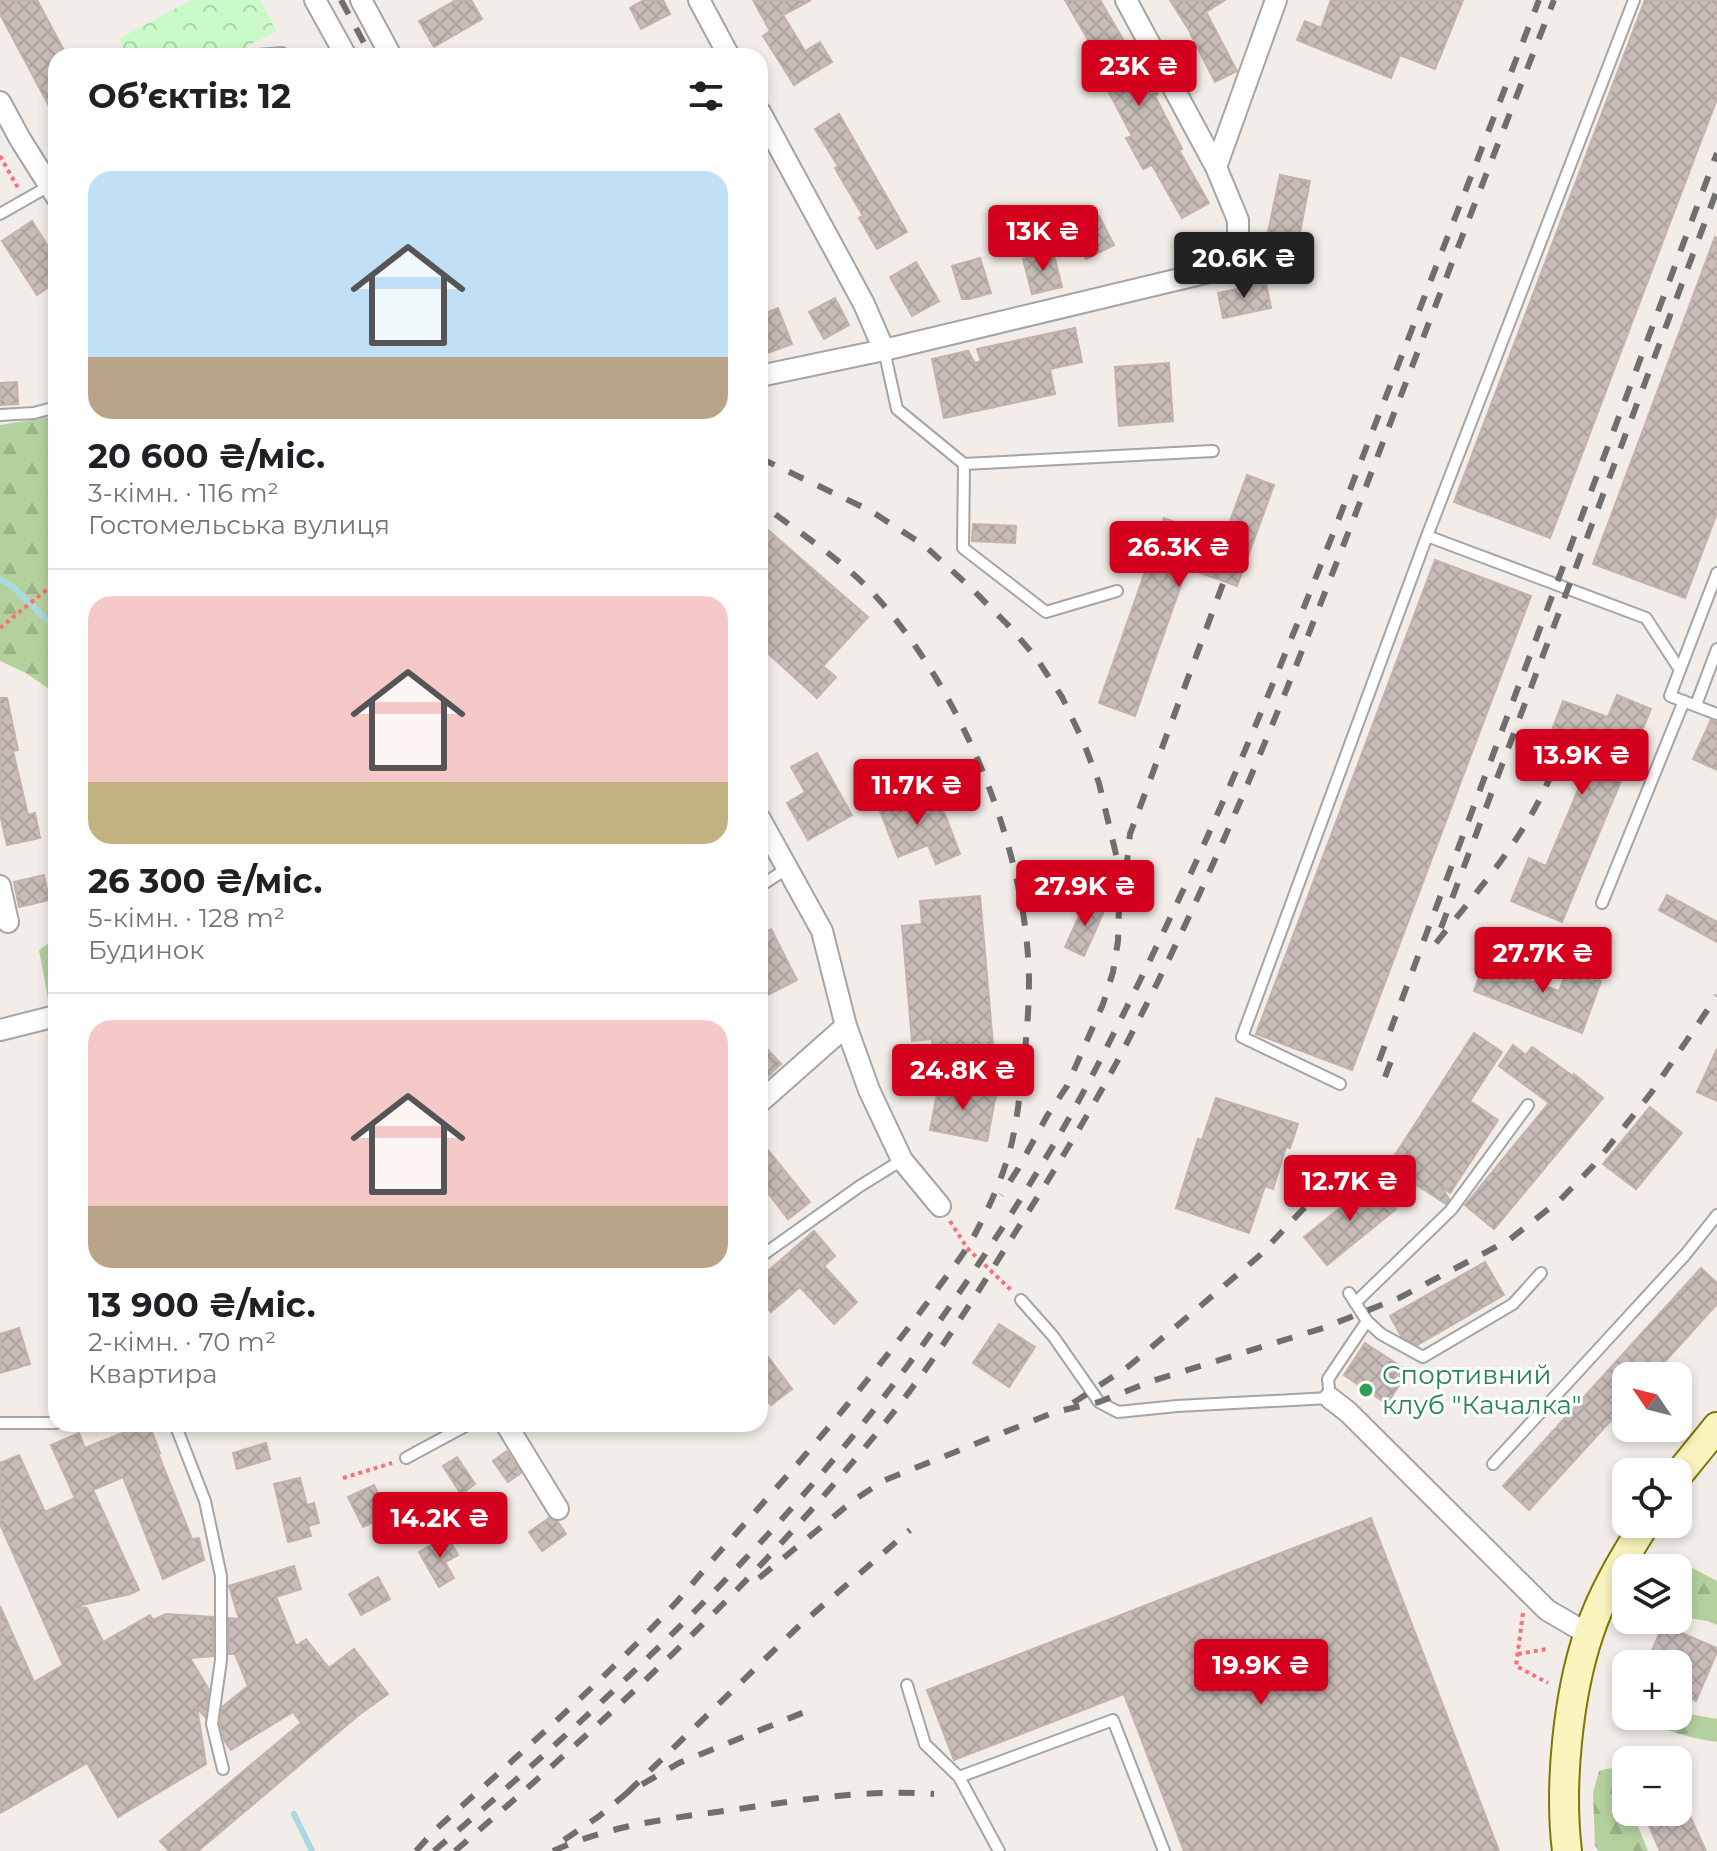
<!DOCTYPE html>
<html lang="uk">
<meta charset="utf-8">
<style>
:root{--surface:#fff;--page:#f6f6f6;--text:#202124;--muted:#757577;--line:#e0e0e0;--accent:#d3001e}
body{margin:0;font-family:Montserrat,sans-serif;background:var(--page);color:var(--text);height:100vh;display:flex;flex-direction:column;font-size:30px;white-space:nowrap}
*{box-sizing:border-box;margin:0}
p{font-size:26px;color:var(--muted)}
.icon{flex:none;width:44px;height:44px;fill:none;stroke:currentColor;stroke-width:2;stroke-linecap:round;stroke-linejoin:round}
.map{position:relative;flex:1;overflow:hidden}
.side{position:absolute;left:48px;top:48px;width:720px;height:1384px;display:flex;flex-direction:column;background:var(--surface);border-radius:24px;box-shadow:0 4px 12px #0003}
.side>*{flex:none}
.needle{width:52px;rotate:305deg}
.controls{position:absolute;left:1612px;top:1362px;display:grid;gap:16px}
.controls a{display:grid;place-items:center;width:80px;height:80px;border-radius:16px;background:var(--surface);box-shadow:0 4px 12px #0003;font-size:40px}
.price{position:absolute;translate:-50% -68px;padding:0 18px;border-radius:8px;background:var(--accent);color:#fff;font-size:26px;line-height:52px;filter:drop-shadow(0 2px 4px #0008)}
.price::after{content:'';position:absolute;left:50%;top:48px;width:24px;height:18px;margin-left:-12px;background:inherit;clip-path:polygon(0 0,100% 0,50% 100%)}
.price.selected{background:#222;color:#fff}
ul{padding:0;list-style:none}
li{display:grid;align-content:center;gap:16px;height:424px;padding:0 40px}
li+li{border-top:2px solid var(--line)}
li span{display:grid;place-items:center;height:248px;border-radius:24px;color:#555}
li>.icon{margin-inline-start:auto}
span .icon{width:144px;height:144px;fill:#fffc;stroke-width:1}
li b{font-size:34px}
h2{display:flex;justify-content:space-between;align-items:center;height:96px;padding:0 40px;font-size:34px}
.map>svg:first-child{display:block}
.forest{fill:url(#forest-firs)}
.park{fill:url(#park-crowns)}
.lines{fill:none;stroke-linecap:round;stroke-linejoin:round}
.stream{stroke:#a9dadf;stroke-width:6}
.building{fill:url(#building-cross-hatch);stroke:#c4b2aa;stroke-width:2}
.lane-casing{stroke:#a5a5a5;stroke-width:14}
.street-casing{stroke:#a5a5a5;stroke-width:24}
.secondary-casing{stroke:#7c7805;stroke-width:32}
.path{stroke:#fa7177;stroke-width:4;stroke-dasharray:4 4;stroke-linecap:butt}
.lane{stroke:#fff;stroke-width:10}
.street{stroke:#fff;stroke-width:20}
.secondary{stroke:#faf4be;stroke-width:28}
.rail{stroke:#6f6f6f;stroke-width:6;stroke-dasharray:16 16;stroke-linecap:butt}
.leisure-dot{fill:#2e9e5b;stroke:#fff;stroke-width:3}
.labels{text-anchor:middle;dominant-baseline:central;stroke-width:6;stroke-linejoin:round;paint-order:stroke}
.leisure-label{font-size:26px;fill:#27864d;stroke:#fff;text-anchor:start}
</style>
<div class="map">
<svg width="1717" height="1851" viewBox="0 0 1717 1851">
<defs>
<pattern id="forest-firs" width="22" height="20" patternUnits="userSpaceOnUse" patternTransform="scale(2)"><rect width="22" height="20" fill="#b4d19d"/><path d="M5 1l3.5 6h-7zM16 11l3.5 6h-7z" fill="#9ab387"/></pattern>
<pattern id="park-crowns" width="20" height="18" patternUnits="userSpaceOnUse" patternTransform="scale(2)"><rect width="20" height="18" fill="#cafac7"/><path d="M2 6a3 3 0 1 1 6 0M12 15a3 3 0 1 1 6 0" fill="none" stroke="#add6ab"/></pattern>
<pattern id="building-cross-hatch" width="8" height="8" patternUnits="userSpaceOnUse" patternTransform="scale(2)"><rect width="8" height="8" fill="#c7bcb7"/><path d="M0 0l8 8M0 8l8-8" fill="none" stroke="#aba19d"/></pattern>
</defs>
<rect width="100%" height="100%" fill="#f2ede8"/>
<path class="forest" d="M48,417L56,435V694L26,673L0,661V425Z
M56,938V997L48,999L39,950Z
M1667,1561L1681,1562L1717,1581V1625L1707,1621L1678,1616V1568H1661Z
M1678,1712L1717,1719V1742C1690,1738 1659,1730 1636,1716H1678Z
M1611,1768C1622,1780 1626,1796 1626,1812H1632L1648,1851H1599L1595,1846L1593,1793L1599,1771Z"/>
<path class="park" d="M191,0H260L276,31L229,56H127L119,39Z"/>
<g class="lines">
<path class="stream" d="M0,579L12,586L56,629
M294,1814L312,1851"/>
</g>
<path class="building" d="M0,0H37L67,56H56V119L0,14Z
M456,0H471L482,19L434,47L419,21Z
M644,0H663L670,14L641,29L630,8Z
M753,0H811L783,15L805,51L820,42L832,62L794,85L763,36L770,31Z
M1065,0H1100L1141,70L1144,68L1158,94L1155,96L1182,149L1179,150L1209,203L1182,218L1152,165L1143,169L1126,138L1132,136L1107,89L1114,85Z
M1170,0H1225L1206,12L1237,71L1215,82L1191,35H1192Z
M1331,0H1463L1435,69L1400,55L1391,78L1297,40L1305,21L1321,28Z
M1645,0H1717V99L1550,538L1454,502Z
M839,114L907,232L877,249L859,218L863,216L835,168L838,166L815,129Z
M1280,175L1310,181L1298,243L1267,237Z
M1099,216L1114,245L1086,259L1071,230Z
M32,221L56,259V282L37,295L2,241Z
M1715,237L1717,238V513L1685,598L1593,564Z
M1053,251L1062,287L1032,294L1023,259Z
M980,258L991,293L969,299H962L952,266Z
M916,262L939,301L912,316L890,277Z
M1266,283L1271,308L1223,318L1218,293Z
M835,298L849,325L824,339L809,312Z
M778,308L792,344L760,356V315Z
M1075,328L1082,362L1050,369L1055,394L944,418L932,359L968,351L975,363L981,361L977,349Z
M1169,363L1173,421L1119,426L1115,367Z
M17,382L18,404L0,405V383Z
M1247,475L1274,485L1237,586L1187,568L1135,716L1099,703L1164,518L1223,540Z
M760,523L868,617L823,666L836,677L817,698L760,646Z
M973,524L1016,526L1015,543L972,541Z
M1435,560L1531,596L1352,1070L1256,1034Z
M1617,695L1651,709L1562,922L1511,901L1529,858L1546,866L1584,776L1541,760L1563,701L1608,717Z
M0,698H7L18,750L13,751L28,815L35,813L40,838L7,845L0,814Z
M1711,720L1717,722V770L1693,759Z
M817,753L852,815L808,840L787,803L805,792L791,767Z
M902,787L913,816L941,804L960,854L936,864L928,845L898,857L875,798Z
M44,875L49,900L19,907L14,882Z
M1667,895L1717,922V942L1659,910Z
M980,896L994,1056L933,1061L932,1039L912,1041L902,926L922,924L920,901Z
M1086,901L1105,909L1084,956L1065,947Z
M771,929L797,980L760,999V935Z
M1484,963L1559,991L1568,968L1601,981L1582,1033L1474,991Z
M1474,1033L1502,1052L1470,1101L1498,1120L1450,1193L1441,1186L1449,1199L1446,1204L1388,1166Z
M760,1041L781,1064L760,1084Z
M1513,1045L1526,1055L1532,1047L1573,1076L1574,1074L1603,1098L1494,1229L1465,1205L1549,1103L1499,1066Z
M1717,1049V1101L1697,1092Z
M939,1084L996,1095L987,1141L930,1130Z
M1216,1098L1298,1124L1290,1148L1286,1147L1273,1189L1265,1186L1249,1233L1176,1208L1198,1139L1202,1140Z
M1650,1107L1682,1133L1636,1189L1603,1164Z
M760,1140L810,1202L788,1219L768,1193L760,1200Z
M1374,1181L1396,1209L1327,1265L1304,1237Z
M814,1231L835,1256L824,1266L857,1302L834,1324L800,1287L771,1312L760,1299V1278Z
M1485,1262L1504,1295L1417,1345L1401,1336L1390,1316Z
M1701,1268L1717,1283V1304L1652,1376H1626V1404L1529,1510L1503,1486Z
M999,1324L1035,1347L1009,1387L973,1363Z
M19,1328L30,1364L0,1373V1334Z
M1365,1343L1405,1369V1376L1387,1404L1344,1375Z
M760,1346L792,1389L771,1405L760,1390Z
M145,1424H149L160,1453H158L192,1539L199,1538L204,1560L163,1579L123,1477L93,1490L139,1590L130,1594L73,1607L87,1608L103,1642L150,1615L153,1620L166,1614L213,1617V1656L190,1658L209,1690L205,1717L197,1708L206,1764L118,1817L87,1763L0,1813V1606L34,1682L63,1665L0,1524V1463L19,1455L45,1512L75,1498L51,1445L79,1433L85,1448Z
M266,1443L270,1459L237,1469L233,1453Z
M507,1451L521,1473L508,1482L493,1461Z
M457,1457L475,1484L461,1494L443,1466Z
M300,1478L307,1505L314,1503L319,1523L308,1526L311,1536L288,1542L274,1484Z
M374,1485L388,1515L363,1527L348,1497Z
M549,1518L558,1522L566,1534L542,1551L529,1532Z
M1371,1518L1499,1851H1184L1124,1694L954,1760L927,1690Z
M447,1535L458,1555L445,1562L454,1578L439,1587L419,1552Z
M294,1566L301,1589L276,1597L296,1646L306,1639L329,1668L354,1649L388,1694L360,1714L198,1851H169L160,1841L301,1723L293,1712L231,1750L225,1742L220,1724L222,1707L248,1686L235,1654H229V1618L239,1619L229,1586Z
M378,1577L390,1599L361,1615L349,1594Z
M1663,1625L1717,1648V1652L1696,1701L1678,1693V1664H1646Z
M1643,1812H1688L1706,1851H1660Z"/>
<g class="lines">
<defs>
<path id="lane" d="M245,56L282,53L284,56
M0,214L51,185
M884,350L897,409L964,464L1213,451
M0,415L34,413L56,407
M964,464L963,548L1046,612L1117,591
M1427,536L1646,618L1680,670
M1717,573L1670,696L1717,714
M1696,705L1717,649
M760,886L788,868
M1602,903L1684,701
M1340,1084L1242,1037L1427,536L1634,0
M760,1257L860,1186L902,1160
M1349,1293L1367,1321L1381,1334L1423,1357L1513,1304L1541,1273
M1021,1300L1053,1336L1099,1402L1118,1412L1177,1406L1330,1398L1328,1379L1367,1321
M1355,1303L1451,1210L1528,1105
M0,1423H56
M175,1424L205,1501L221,1576V1660L212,1724L223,1769
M406,1458L469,1424
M1493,1464L1685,1255L1717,1215
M907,1685L925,1744L959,1777L999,1851
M959,1777L1113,1720L1164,1851"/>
<path id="street" d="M315,0L346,56
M361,0L391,56
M699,0L729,56
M1126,0L1216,167
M0,102L20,139L56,196
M760,112L864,304L884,350
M760,376L884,350L1209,272L1238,259V220L1216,167L1276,0
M760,819L822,931L846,1026L869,1090L902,1160L940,1206
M0,886L8,922
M0,1030L56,1016
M760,1102L846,1026
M1330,1398L1348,1412L1547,1610L1588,1634
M506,1424L558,1509"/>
<path id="secondary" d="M1678,1475L1717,1427
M1567,1851C1559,1786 1568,1695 1589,1633C1602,1594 1623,1559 1645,1524"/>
</defs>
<use href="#lane" class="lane-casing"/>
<use href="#street" class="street-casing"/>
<use href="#secondary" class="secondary-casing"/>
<path class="path" d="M0,156L18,188
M0,628L56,582
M950,1221L967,1248L1013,1292
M343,1478L392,1463
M1523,1613L1516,1666L1548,1683
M1518,1654L1547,1649"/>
<use href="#lane" class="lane"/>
<use href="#street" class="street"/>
<use href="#secondary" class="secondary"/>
<path class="rail" d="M341,0L371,56
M760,458L871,511L925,546L969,586L1007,624L1035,656L1062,697L1083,741L1099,783L1120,871L1118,941L1113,972L1103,1004L1067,1086L1047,1116L1018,1169L1001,1195
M1126,871L1130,834L1224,581
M1441,928L1717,190
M1436,943C1478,890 1525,838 1551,775
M1379,1061L1717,153
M1385,1077L1396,1048
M1073,1403L1129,1366L1204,1303L1259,1256L1321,1190
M759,1578L854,1500L885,1480L1055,1412L1099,1402L1152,1381L1323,1328L1399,1298L1509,1240L1560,1200L1594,1165L1651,1093L1717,996
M627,1793L799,1626L910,1530
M564,1840L598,1817L627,1793L679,1763L817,1707
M416,1851L435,1830C514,1759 596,1688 669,1610C688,1590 705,1568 723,1548C765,1501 807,1454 847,1405C878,1367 909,1328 938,1288C951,1270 965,1253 975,1234C989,1208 1002,1179 1010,1150C1016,1127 1019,1101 1022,1077C1026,1044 1029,1012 1029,979C1027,848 960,685 870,590C838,557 797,531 760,503
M434,1851C620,1692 801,1521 941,1319C983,1259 1023,1197 1060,1134C1093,1077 1122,1017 1151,958C1226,803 1291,643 1353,482C1415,321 1477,161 1539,0
M455,1851C613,1715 767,1573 896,1409C939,1354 977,1294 1013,1236C1056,1168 1099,1099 1135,1027C1219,864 1286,693 1352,523C1419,348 1486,174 1554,0
M553,1851C610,1825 671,1818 732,1810C799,1800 866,1789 934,1794"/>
</g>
<circle class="leisure-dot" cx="1366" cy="1390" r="8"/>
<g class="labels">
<g class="leisure-label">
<text x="1382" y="1375">Спортивний<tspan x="1382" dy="30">клуб "Качалка"</tspan></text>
</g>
</g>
</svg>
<div class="controls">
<a><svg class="needle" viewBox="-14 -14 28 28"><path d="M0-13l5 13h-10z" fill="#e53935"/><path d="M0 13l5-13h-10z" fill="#757577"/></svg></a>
<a><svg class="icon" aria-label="locate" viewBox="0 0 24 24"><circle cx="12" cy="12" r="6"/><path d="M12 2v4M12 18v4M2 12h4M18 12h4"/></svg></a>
<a><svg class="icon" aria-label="layers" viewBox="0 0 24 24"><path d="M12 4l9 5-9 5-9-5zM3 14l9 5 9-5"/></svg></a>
<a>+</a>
<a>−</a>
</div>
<b class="price" style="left:1139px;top:108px">23K ₴</b>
<b class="price" style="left:1043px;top:273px">13K ₴</b>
<b class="price selected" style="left:1244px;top:300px">20.6K ₴</b>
<b class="price" style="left:1179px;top:589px">26.3K ₴</b>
<b class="price" style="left:1582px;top:797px">13.9K ₴</b>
<b class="price" style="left:917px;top:827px">11.7K ₴</b>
<b class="price" style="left:1085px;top:928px">27.9K ₴</b>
<b class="price" style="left:1543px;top:995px">27.7K ₴</b>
<b class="price" style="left:963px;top:1112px">24.8K ₴</b>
<b class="price" style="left:1350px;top:1223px">12.7K ₴</b>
<b class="price" style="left:440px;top:1560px">14.2K ₴</b>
<b class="price" style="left:1261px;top:1707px">19.9K ₴</b>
<section class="side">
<h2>Об’єктів: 12<svg class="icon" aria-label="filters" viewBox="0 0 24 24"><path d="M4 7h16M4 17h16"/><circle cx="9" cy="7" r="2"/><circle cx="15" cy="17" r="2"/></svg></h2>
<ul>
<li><span style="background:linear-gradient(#bfe0f5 75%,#b9a48a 0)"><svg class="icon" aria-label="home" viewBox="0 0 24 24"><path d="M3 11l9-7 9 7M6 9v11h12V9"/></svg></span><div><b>20 600 ₴/міс.</b><p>3-кімн. · 116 m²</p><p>Гостомельська вулиця</p></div></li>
<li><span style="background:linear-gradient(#f6c9c9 75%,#c2b280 0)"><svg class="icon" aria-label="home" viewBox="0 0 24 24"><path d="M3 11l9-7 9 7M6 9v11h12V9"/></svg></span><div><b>26 300 ₴/міс.</b><p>5-кімн. · 128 m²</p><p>Будинок</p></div></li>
<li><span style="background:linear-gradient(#f6c9c9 75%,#b9a48a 0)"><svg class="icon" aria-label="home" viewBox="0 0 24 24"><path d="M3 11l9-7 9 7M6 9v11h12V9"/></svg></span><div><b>13 900 ₴/міс.</b><p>2-кімн. · 70 m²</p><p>Квартира</p></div></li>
</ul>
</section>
</div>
